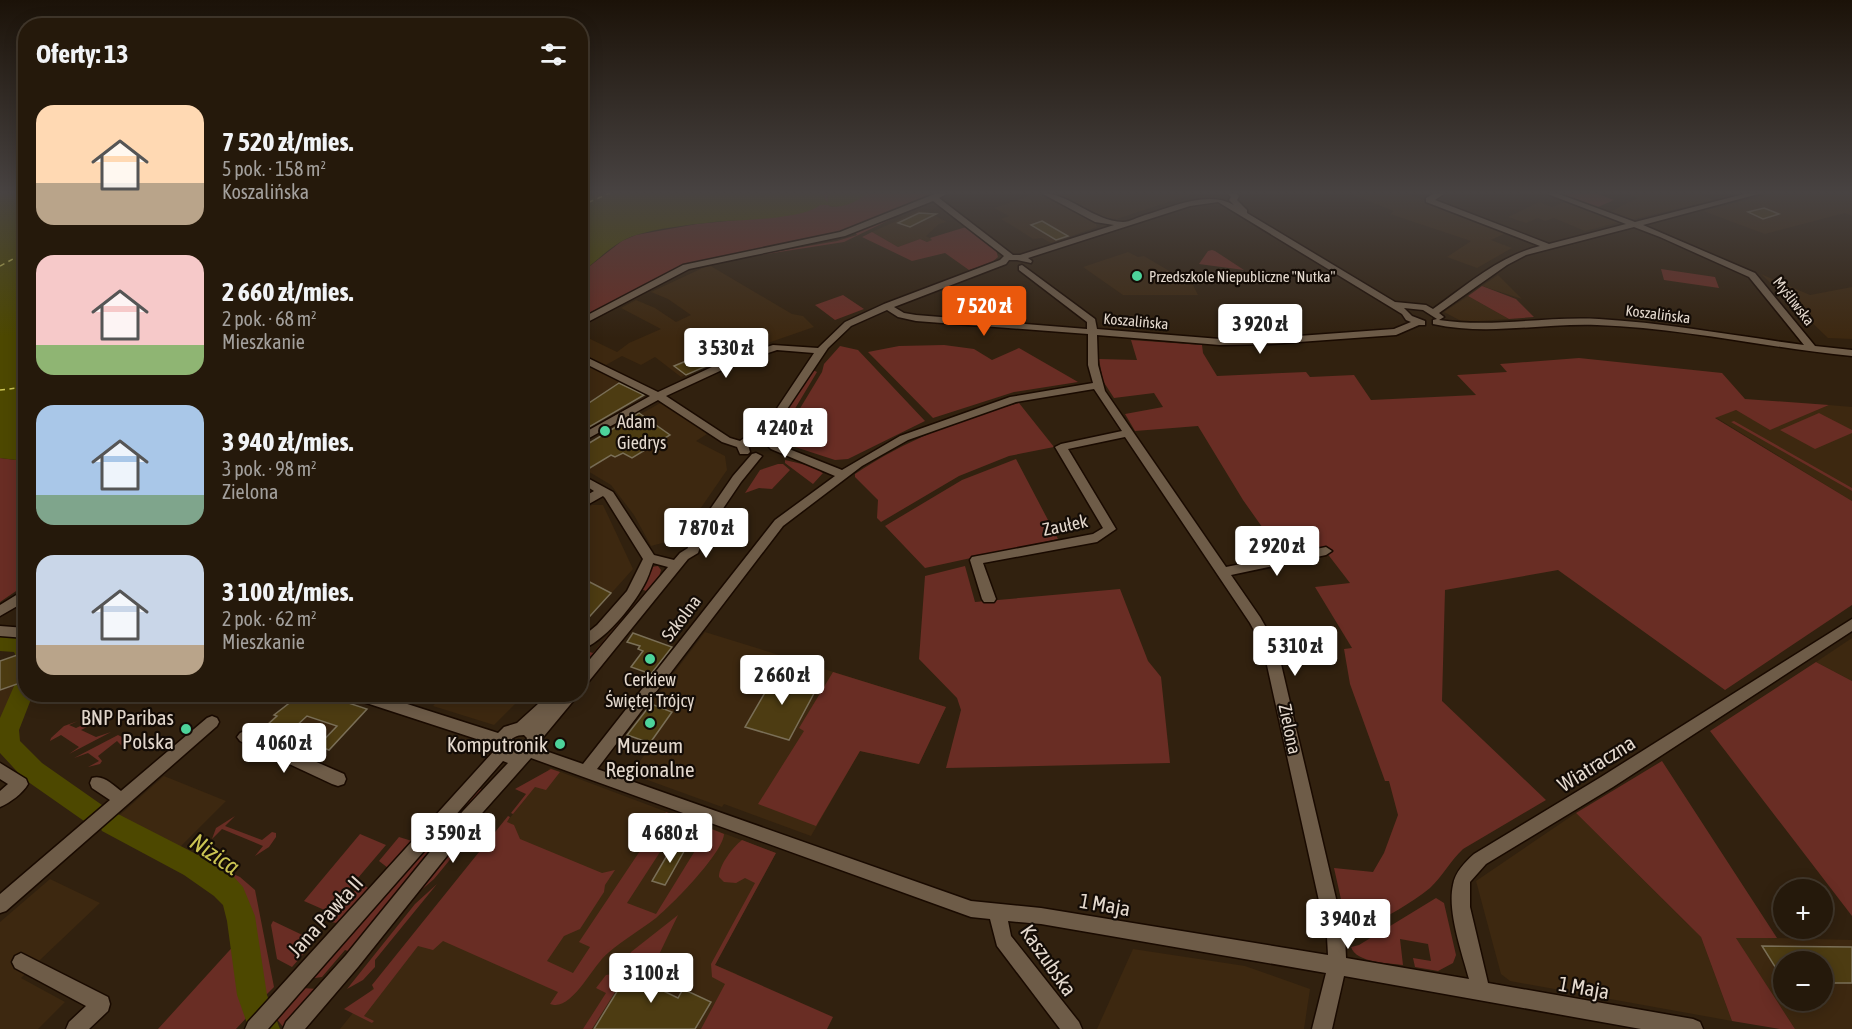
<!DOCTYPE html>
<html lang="pl">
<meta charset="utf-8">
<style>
:root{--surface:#25190b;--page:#312619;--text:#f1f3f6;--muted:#a3a09d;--line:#42382c;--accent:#ea580c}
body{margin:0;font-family:"Asap Condensed",sans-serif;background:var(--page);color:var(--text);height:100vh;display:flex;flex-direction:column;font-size:22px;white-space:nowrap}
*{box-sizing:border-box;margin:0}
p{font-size:20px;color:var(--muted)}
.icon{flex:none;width:33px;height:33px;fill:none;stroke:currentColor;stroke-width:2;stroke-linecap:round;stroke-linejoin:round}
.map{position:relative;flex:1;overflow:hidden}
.details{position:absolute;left:18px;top:18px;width:570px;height:684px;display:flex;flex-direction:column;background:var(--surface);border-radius:24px;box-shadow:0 3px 15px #0003,0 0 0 2px var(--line)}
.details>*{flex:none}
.controls{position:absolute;left:1773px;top:879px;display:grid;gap:12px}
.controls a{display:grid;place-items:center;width:60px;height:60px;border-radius:50%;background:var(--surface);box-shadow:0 3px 15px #0003,0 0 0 2px var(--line);font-size:30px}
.price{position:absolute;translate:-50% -51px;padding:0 14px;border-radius:6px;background:#fff;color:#222;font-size:20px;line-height:39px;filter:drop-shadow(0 2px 3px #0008)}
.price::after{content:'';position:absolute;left:50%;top:36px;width:18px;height:14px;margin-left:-9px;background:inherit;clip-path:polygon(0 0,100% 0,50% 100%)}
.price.on{background:var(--accent);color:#fff}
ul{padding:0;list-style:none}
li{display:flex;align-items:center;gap:18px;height:150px;padding:0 18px}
li span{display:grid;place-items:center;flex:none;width:168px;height:120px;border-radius:18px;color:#555}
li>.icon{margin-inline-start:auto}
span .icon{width:72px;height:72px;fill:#fffc;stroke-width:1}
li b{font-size:26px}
h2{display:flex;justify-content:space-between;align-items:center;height:72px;padding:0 18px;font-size:26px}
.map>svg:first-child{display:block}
.built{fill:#3d2810;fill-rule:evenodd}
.green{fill:#692d24}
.water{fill:#4d4800}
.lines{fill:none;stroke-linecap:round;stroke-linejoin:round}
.canal{fill:#4d4800;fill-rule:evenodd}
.river{fill:#4d4800;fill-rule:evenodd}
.ferry{stroke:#cbc452;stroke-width:1.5;stroke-dasharray:5 4.5;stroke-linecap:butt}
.building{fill:#4d3c12;stroke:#7a6f57;stroke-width:1.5}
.minor-casing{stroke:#190a00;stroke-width:3}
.minor{fill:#6e5c48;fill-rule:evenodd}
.poi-dot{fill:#4dd39a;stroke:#140c06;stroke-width:2}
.labels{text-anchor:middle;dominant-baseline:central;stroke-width:4.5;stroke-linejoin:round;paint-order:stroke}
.far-poi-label{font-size:15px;fill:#e4d9ce;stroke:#140c06;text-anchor:start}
.far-street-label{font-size:15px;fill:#e4d9ce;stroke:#140c06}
.poi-label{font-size:18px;fill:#e4d9ce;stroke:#140c06;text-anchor:start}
.street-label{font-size:18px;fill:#e4d9ce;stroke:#140c06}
.near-poi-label{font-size:21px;fill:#e4d9ce;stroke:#140c06;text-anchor:end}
.near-street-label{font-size:21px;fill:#e4d9ce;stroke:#140c06}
.near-water-label{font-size:24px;font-style:italic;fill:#cbc452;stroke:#140c06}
</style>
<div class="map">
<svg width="1852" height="1029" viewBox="0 0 1852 1029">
<rect width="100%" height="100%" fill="#31210f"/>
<path class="built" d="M1037,193L1096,223L1097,227L1051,243L1042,238L1033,239L1016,228L1001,219L1009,216L994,208Z
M1051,193H1196L1117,219L1107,218Z
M1348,193H1406L1506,233L1491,240L1512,248L1477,268L1447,257L1471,241L1390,214L1394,211Z
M1625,193H1696L1714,200L1630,220L1610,212L1637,198Z
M1775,193H1852V216L1845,213L1765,234L1703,211Z
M1539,202L1552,207L1564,202L1620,222L1585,231L1554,218L1545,221L1538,218L1526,223L1508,217Z
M918,211L928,212L947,222L939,224L926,236L933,240L927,242L920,239L898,247L872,232Z
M1128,252L1138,257L1144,256L1193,285L1198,295H1123L1083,267Z
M709,265L792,314L803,316L814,327L727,357L681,377L655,357L641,365L622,356L606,365L581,353L580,334L617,352L629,343L661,329L621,308L636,300L655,308L676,322L691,315L668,299L651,292Z
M1761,274L1810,295L1852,287V339L1828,338Z
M1498,275L1522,299L1482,286Z
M1468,296L1509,319L1463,322L1444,312Z
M580,361L640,392L642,394L584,430L581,428Z
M662,402L696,423L707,434L696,441L725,456L727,470L676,544L666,542L651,546L634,515L611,485L581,467V448Z
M1829,405L1852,407V501L1715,417L1736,410L1770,429Z
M592,505H603L633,569L581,627V512Z
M705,632L946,707L919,764L860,751L811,836L724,804L722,807L631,774L650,747L648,743L627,735Z
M1852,638V681L1816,662Z
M20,654V683L0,726V661Z
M321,695L368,709L329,750L313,744L298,756L254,737L282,708Z
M443,695V694L524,695L494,725L433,706Z
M550,768L776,853L715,965L737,974L707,1029H340Z
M164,776L226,801L178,849L114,820Z
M1576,813L1701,937L1732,1021L1510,981L1501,974L1476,881Z
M50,879L100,903L21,978L65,1002L38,1029H0V922Z
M1735,937L1852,940V1029H1795ZM1784,962H1822V1000H1784Z
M1133,949L1245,966L1310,989L1304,1029H1097Z"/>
<path class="green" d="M817,193H827L829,206C845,209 854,198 868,194C882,190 919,193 935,193L841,232L687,265L581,317V273L622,241L636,235L697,224L780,216L821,196Z
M1556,193H1596L1614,200L1598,207H1593Z
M910,210L844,242L710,263L837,241L857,235L855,232Z
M966,227L996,250L998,257L991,263L969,270L945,253L912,261L862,237L872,232L898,247L920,239L927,242L932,240L930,238Z
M1212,250L1215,251L1244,270L1199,264L1208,251Z
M1661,269L1715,277L1719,288L1664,280Z
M1482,286L1516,299L1534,317L1509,319L1468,296Z
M843,295L864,309L835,320L815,305Z
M1131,340L1202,345L1203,353L1217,376L1306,372L1310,377L1354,375L1371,400L1476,395L1457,375L1507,372L1500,364L1579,358L1722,373L1745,399L1829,405L1770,430L1736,410L1715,418L1852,501V605L1725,690L1558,570L1445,590L1442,701L1546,800L1463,849C1450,861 1443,876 1430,888C1411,904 1386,916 1365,929L1359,930L1347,926L1334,868L1373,872L1384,853L1398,815L1389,781H1385L1350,684L1344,649L1352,648L1315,587L1350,583L1323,548L1290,554L1287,550L1279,551L1243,500L1198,426L1135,431L1125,414L1163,407L1154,393L1114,398L1103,381L1099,359L1137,360Z
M944,345L974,349L992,360L1019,348L1078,382L1014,392L933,418L868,352L899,346Z
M840,346L858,350L925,421L848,459L835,460L792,446L787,445L784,439L790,425L822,372L824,364Z
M813,370L817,372L787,422L782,424L787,410Z
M1019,403L1054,447L1009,456L959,476L881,522L877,518L878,500L855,477V474C904,441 961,418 1019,403Z
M1819,413L1852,430V433L1815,449L1780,430Z
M1734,421L1852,488V491L1731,422Z
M0,458L25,461V585L0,602Z
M1016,459L1058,539L925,568L885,526L962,480Z
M785,460L823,469L821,472L823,473L813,484L785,463Z
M778,464H783L790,470L772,489L759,488L745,493L760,470Z
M658,566L661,570L659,577L581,672L580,657L586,651L593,653L646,591L641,589L651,567Z
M965,566L975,602L1120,589L1148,661L1161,677L1170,763L946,768L961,710L957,698L919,659L925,576Z
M1816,662L1852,681V916L1710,731Z
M833,672L946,707L919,764L860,751L816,826L758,804L804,731L799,728Z
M78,721L69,725L76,728L89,722L93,724L81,730L96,737L111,732L69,754L79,747L61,735L50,741L51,738L64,726Z
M118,735L124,738V743L122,746L117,741L98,756L102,761L100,764L88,767L99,761L88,753L74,758Z
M1662,761L1777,938H1736L1795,1029H1780L1732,1021L1701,937L1576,813Z
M551,769L560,772L546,790L535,787L513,814L511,813L526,794L515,789Z
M476,787L482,790L351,952L345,950L322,977L308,979Z
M666,812L682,818L627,903L656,914L709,828L724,834C723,853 672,905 656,918C640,930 623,940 608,953C593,965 574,1007 554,1005L550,1004L558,992L443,941L433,950L418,946L364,1016L374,1021L372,1023L344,1009L374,989L372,985L508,816L510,817L507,822L514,825L520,839L602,873L615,870L605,885L604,892L580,929L564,936L547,961L573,973L590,947L579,942Z
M235,816L225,826L262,840L272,832L276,833V837L269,847L255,856L263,846L222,829L212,839L216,828Z
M471,825L477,827L434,879L411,899Z
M360,834L386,845L329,912L304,901Z
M399,837L412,841L388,868L379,861Z
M742,840L776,853L715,965L833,1017L827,1029H701L725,984L712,977L711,964L755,883L745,878L736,883L724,882L719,877C719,865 733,847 742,840Z
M183,851L240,877L255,890L274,987L259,1002L253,965L249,915L243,900L223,877Z
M437,884L375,960V967L363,980L347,989L415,904Z
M365,886L370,889L343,919L337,923L331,922L335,913L358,887Z
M1436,898L1444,903L1456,955L1453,963L1438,971L1415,967L1413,958L1431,961L1428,944L1400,939L1403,965C1389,963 1356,963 1351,947L1359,945Z
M678,915L654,965L637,958L634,963L628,958L631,952Z
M273,921L315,941L292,967L277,959L271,925Z
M238,941L239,980L249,1015L236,1029H158Z
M612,974L623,979L592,1029H583L606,993L596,988L606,975Z
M302,988L318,989L284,1028L276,1018Z"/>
<path class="water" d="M0,193H25V461L0,458Z
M581,193H817L824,201C810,221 738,219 714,222C687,225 658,228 633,236C613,243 597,261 581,273Z
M827,193H869C857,201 843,209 829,206Z"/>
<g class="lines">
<path class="canal" d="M818,194H824L826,201L832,203L831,205H820Z"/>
<path class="river" d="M0,635L26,637V662L18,660L14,652L0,651Z
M26,674V694H33L19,730L20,741L42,763L102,805L106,813L111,811L120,815L204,858L234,877L243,887L255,916L267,995L280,1029H249L237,995L227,921L223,905L214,896L184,875L102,831L98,823L93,824L84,821L24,779L0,753V718L18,677Z"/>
<path class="ferry" d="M580,206L610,193
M0,266L26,252
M0,390L26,387"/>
</g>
<path class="building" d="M1764,208L1779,214L1763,219L1748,212Z
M919,213L936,214L910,227L898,223Z
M1042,221L1068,236L1056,240L1031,225Z
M715,349L727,357L686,375L674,366Z
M619,383L644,395L584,430L580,428V409Z
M639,413L670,435L632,458L623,453L615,457L611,455L588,469L581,464V448Z
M580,577L611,593L580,627Z
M633,633L672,647L651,674L631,667L643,651L638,649L640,646L627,642Z
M20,654V683L0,690V661Z
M777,672L819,684L789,740L745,727Z
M301,694H321L367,709L329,750L318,746L337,726L307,716L295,727L318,739L302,753L257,734L277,716L274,715Z
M651,704L672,712L650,743L627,735Z
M675,842L687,846L665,885L652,881Z
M1762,946L1852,947V983H1822V962H1784V981Z
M637,959L663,971L653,986L678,998L683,989L711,1002L695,1029H594Z"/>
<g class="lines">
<defs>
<path id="minor" d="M937,193H948L939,198L1013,255H1020L1114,225L1095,222L1041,193C1070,193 1092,221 1123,222C1130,222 1138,217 1145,215C1173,207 1207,190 1234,205L1229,200L1231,197L1228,194L1236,193L1239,196L1237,200L1247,210V213L1395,302L1426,305L1433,309C1467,285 1499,256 1540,246L1426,202V198L1435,193H1445L1435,200L1549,244L1626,224L1545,193H1556L1635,222L1748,193H1762L1643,225L1755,273L1815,346L1852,350V356C1768,348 1683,328 1597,325C1543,323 1487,336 1433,324V320L1437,319L1423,310L1404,308L1412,316L1425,321V325H1419L1396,335L1271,344L1220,345L1097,335L1098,365L1105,391L1226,567L1326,547L1332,551L1326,555L1231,575L1260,617L1277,647L1345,937L1346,958L1469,979C1462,953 1447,911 1453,885C1455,872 1465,862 1474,854L1601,777L1852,619V631L1613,787L1486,864L1470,882V907L1488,983L1693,1019L1700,1022L1703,1029H1641L1344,976L1332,1029H1312L1326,973L1041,924L1008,921L1011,936L1079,1022L1082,1029H1060L997,946L990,919L971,917L531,758L475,821L358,967L305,1029H283L286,1022L346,955L463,811L508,763L503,761L268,1029H245L248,1022L493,752L490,747L492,744L351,698L349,694H376L498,733L504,727L517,723L549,694H579L540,741L537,748L583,764L775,520L835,476L771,449L769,447L771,445H779L842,470L900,436L1010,397L1093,383L1088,365V334L916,321L898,317L887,310L851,326L828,348L783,415L784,425L777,442L756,439L748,445L750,452L748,454H740L737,447L722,442L658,400L580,443V435L650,396L580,361V354L658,392L727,360L773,345L818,348L845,322L884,304L1000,260L1004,256L933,201L845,236L689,269L580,326V319L683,265L840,232ZM1218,202L1402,314L1406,320L1411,322L1394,329L1271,338L1220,339L1097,329L1095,319L1022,265L1019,266V270L1087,322V329L916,315L904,313L894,307L1006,264L1009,260H1017L1031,263L1032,261L1028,258L1190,206ZM1634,227L1660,237L1749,277L1804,345C1736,336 1668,323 1599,319C1546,316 1493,328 1439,320L1444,317L1439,313L1507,265L1526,255ZM777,350L814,353L774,413L765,421L757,433L749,435L740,441L730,438L666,396L735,364ZM1094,389L1122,431L1061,444L1055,447L1103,528L1093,534L972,557L970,560L982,599L984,602H994L996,599L983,563L1097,542L1116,529L1068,449L1125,437L1250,623L1263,647L1327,937L1328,955L1041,908L971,901L597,769L783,526L862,466L908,440L1016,402ZM773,425L770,435L767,434ZM524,735L527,738L523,747L512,751L505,749C509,740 514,735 524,735Z
M756,453L762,456L741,482L703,538L698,553L688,559L585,686L580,687V671L668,567L653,563C650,571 648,578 644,585C633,606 603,643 580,650V639L597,625L627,591L643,559L605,498L603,496L580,509V499L594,491L580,482V474L613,492L654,555L674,560L680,553L688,548L687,543L689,540L733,476L752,454Z
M26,589V601L0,616V605Z
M0,626L26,628V638L0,636Z
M212,716L217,718L219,722L217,726L6,911L0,913V894L110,800L92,788L90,783L92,778C103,774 113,785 121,791L207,718Z
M245,731L344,774L346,779L344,784L338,786L332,784L240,741L237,737L240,733Z
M0,763L26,779L28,784C23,793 10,803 0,807V791L8,784L0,779Z
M21,953L108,997L110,1004L108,1011L89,1029H66L69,1022L86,1006L15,968L12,962L15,956Z"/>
</defs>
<use href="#minor" class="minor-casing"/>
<use href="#minor" class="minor"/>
</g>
<linearGradient id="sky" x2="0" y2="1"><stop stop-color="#1b1208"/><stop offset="0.57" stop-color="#484342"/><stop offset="1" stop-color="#484342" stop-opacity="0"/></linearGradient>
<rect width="1852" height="338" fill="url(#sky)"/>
<g class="poi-dot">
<circle cx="1137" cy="276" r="6"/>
<circle cx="605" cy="431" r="6"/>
<circle cx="650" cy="659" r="6"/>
<circle cx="650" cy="723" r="6"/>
<circle cx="186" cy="729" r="6"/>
<circle cx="560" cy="744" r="6"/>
</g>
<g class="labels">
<g class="far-poi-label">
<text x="1149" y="276">Przedszkole Niepubliczne "Nutka"</text>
</g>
<g class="far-street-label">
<text transform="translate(1794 301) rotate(52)">Myśliwska</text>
<text transform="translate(1658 314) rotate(7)">Koszalińska</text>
<text transform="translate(1136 321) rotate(5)">Koszalińska</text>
</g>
<g class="poi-label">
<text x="617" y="421">Adam<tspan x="617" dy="21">Giedrys</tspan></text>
<text x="650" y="679" text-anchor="middle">Cerkiew<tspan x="650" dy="21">Świętej Trójcy</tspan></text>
</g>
<g class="street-label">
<text transform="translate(1065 525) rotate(-12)">Zaułek</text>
<text transform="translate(681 618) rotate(-53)">Szkolna</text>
<text transform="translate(1290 729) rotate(78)">Zielona</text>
</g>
<g class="near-poi-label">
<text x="174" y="717">BNP Paribas<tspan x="174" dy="24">Polska</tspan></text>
<text x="548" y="744">Komputronik</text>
<text x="650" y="745" text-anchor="middle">Muzeum<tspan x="650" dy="24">Regionalne</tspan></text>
</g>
<g class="near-street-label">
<text transform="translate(1596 763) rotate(-32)">Wiatraczna</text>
<text transform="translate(1105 904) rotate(10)">1 Maja</text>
<text transform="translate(325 916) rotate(-48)">Jana Pawła II</text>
<text transform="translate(1049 960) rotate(55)">Kaszubska</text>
<text transform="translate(1584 987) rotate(10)">1 Maja</text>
</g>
<g class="near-water-label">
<text transform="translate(215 854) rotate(34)">Nizica</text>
</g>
</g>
</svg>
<div class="controls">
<a>+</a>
<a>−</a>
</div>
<b class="price on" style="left:984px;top:337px">7 520 zł</b>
<b class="price" style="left:1260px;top:355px">3 920 zł</b>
<b class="price" style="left:726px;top:379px">3 530 zł</b>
<b class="price" style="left:785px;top:459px">4 240 zł</b>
<b class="price" style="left:706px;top:559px">7 870 zł</b>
<b class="price" style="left:1277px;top:577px">2 920 zł</b>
<b class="price" style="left:1295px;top:677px">5 310 zł</b>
<b class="price" style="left:782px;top:706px">2 660 zł</b>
<b class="price" style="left:284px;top:774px">4 060 zł</b>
<b class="price" style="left:453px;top:864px">3 590 zł</b>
<b class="price" style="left:670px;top:864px">4 680 zł</b>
<b class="price" style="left:1348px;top:950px">3 940 zł</b>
<b class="price" style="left:651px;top:1004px">3 100 zł</b>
<section class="details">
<h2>Oferty: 13<svg class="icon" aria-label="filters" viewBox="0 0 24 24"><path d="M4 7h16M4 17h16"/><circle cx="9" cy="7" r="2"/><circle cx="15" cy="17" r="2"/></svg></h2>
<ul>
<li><span style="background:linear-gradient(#ffd9b3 65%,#b9a48a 0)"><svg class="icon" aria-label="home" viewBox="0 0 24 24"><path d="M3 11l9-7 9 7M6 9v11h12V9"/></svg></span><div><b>7 520 zł/mies.</b><p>5 pok. · 158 m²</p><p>Koszalińska</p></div></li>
<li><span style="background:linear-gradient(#f6c9c9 75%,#8fb573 0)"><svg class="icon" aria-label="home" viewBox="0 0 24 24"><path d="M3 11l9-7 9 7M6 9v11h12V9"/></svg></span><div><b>2 660 zł/mies.</b><p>2 pok. · 68 m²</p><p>Mieszkanie</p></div></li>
<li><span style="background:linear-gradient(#a9c7e8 75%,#7fa58c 0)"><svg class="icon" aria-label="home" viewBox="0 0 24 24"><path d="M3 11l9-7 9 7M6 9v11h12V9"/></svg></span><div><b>3 940 zł/mies.</b><p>3 pok. · 98 m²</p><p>Zielona</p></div></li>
<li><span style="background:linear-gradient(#c9d6e8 75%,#b9a48a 0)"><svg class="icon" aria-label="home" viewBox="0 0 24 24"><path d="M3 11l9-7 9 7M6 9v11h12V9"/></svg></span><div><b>3 100 zł/mies.</b><p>2 pok. · 62 m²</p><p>Mieszkanie</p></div></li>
</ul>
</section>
</div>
